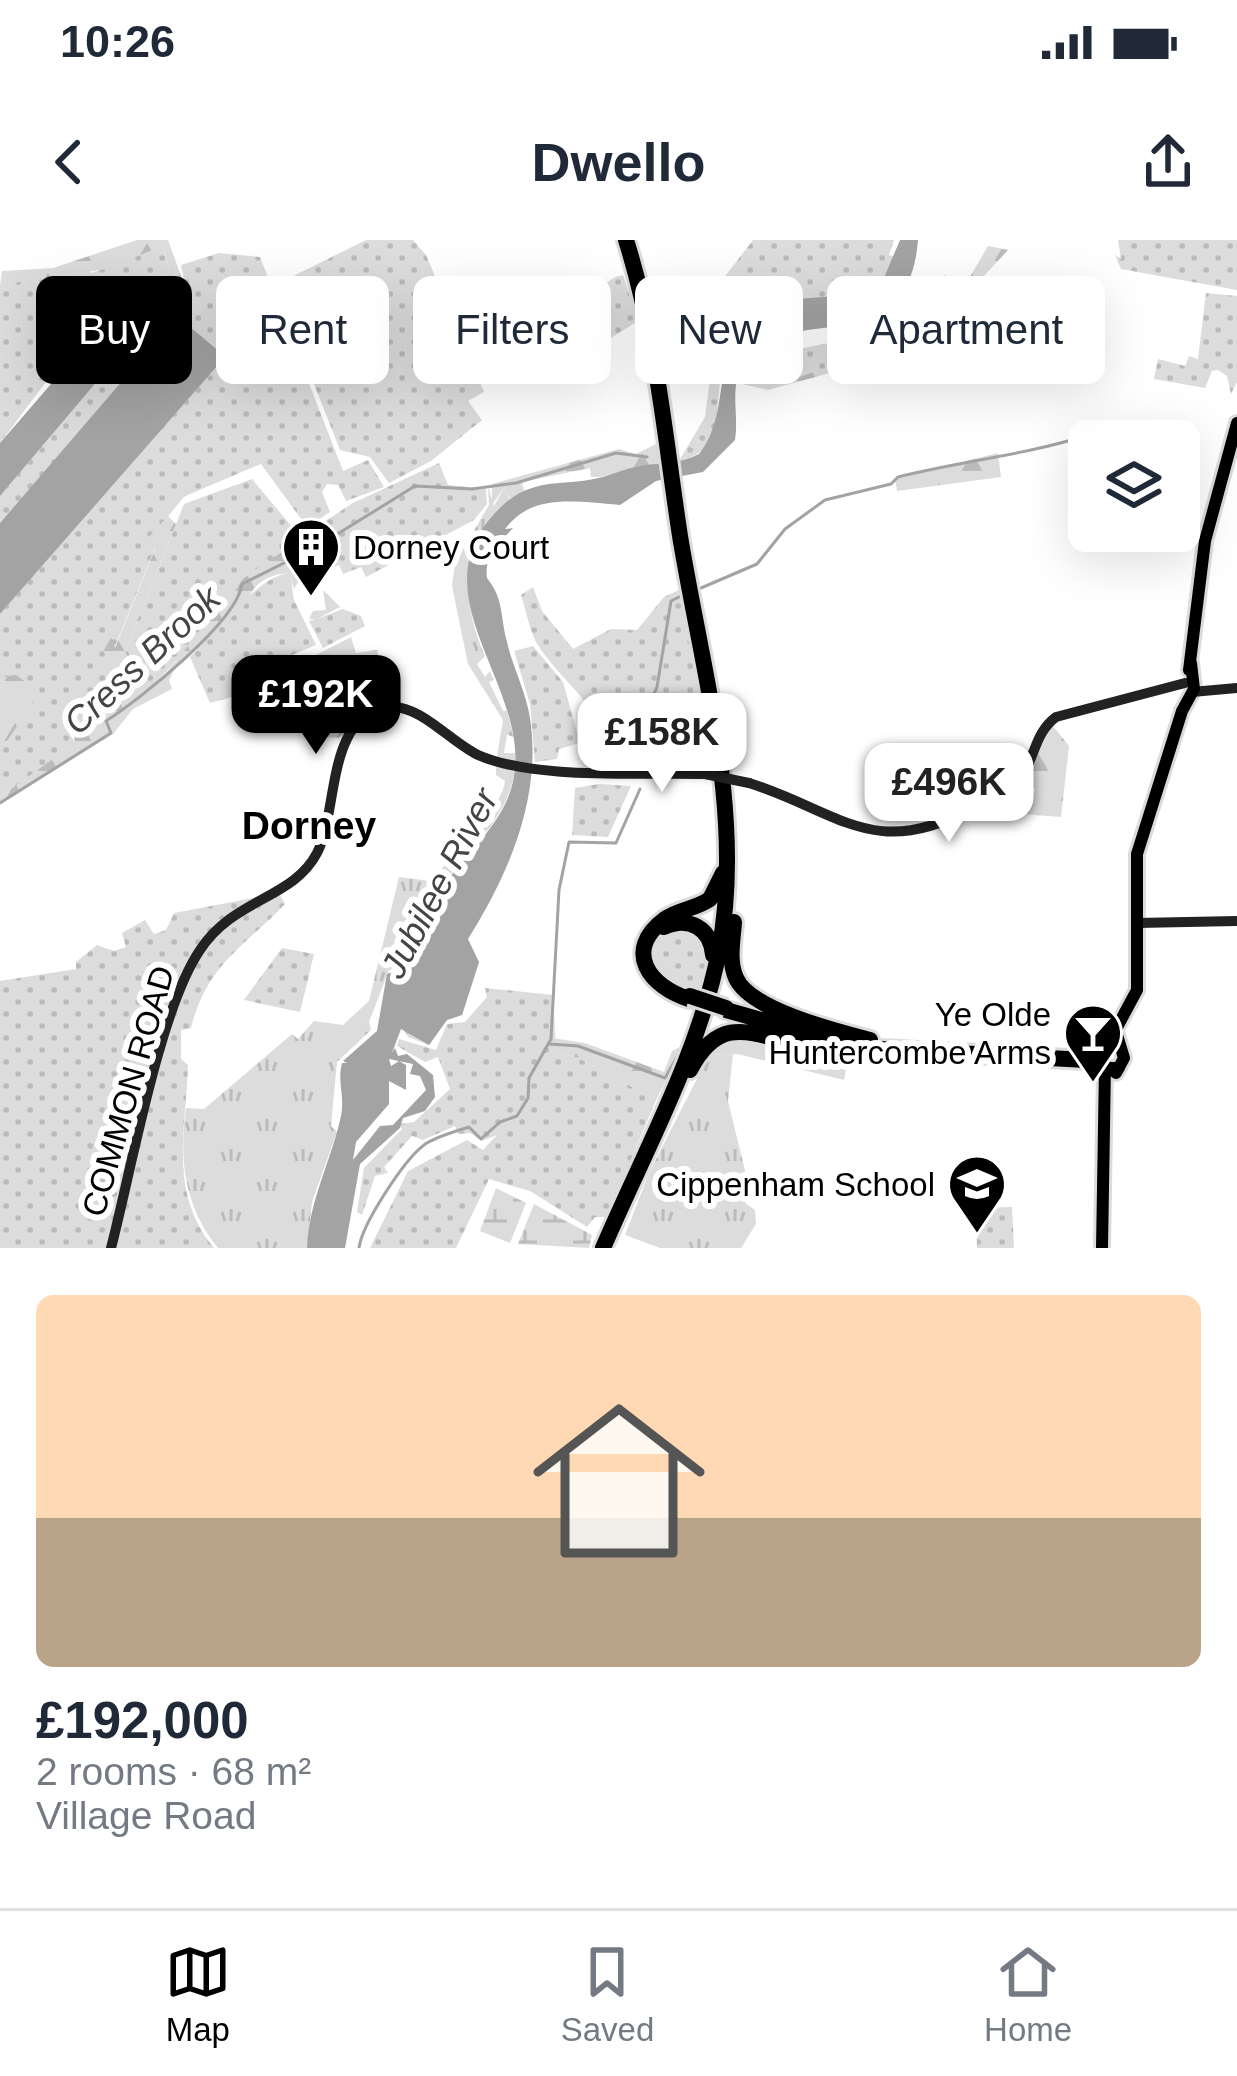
<!DOCTYPE html>
<meta charset="utf-8">
<style>
:root{--surface:#fff;--page:#f6f6f7;--text:#1f2937;--muted:#747a83;--line:#e0e1e3;--accent:#000}
body{margin:0;font-family:Arial,sans-serif;background:var(--page);color:var(--text);height:100vh;display:flex;flex-direction:column;font-size:45px;white-space:nowrap}
*{box-sizing:border-box;margin:0}
p{font-size:39px;color:var(--muted)}
.icon{flex:none;width:66px;height:66px;fill:none;stroke:currentColor;stroke-width:2;stroke-linecap:round;stroke-linejoin:round}
.map{position:relative;height:1008px;overflow:hidden}
.side{display:flex;flex-direction:column;background:var(--surface);flex:1}
.side>*{flex:none}
.guide{position:absolute;left:36px;top:36px;width:1167px;height:108px;display:flex;gap:24px}
.buttons{position:absolute;left:1068px;top:180px;display:grid;gap:24px}
.buttons a{display:grid;place-items:center;width:132px;height:132px;border-radius:18px;background:var(--surface);box-shadow:0 12px 48px #0002;font-size:60px}
.price{position:absolute;translate:-50% -102px;padding:0 27px;border-radius:24px;background:#fff;color:#222;font-size:39px;line-height:78px;filter:drop-shadow(0 3px 6px #0008)}
.price::after{content:'';position:absolute;left:50%;top:72px;width:36px;height:27px;margin-left:-18px;background:inherit;clip-path:polygon(0 0,100% 0,50% 100%)}
.price.selected{background:var(--accent);color:#fff}
ul{padding:0;list-style:none}
li{display:grid;align-content:center;gap:24px;height:636px;padding:0 36px}
li+li{border-top:3px solid var(--line)}
li span{display:grid;place-items:center;height:372px;border-radius:18px;color:#555}
li>.icon{margin-inline-start:auto}
span .icon{width:216px;height:216px;fill:#fffc;stroke-width:1}
li b{font-size:51px}
.pill{padding:0 42px;border-radius:18px;background:var(--surface);box-shadow:0 12px 48px #0002;font-size:42px;line-height:108px}
.pill.selected{background:var(--accent);color:#fff}
.status{display:flex;justify-content:space-between;align-items:center;height:84px;padding:0 60px;background:var(--surface);direction:ltr}
.status svg{height:33px;fill:currentColor}
header{display:flex;justify-content:space-between;align-items:center;height:156px;padding:0 36px;background:var(--surface);font-size:54px;font-weight:800}
.menu{display:flex;justify-content:space-around;align-items:center;height:168px;border-top:3px solid var(--line);background:var(--surface);font-size:33px;color:var(--muted)}
.menu a{display:grid;justify-items:center;gap:6px}
.menu .selected{color:var(--accent)}
.map>svg:first-child{display:block}
.grass{fill:url(#grass-dots)}
.forest{fill:url(#forest-firs)}
.wetland{fill:url(#wetland-marsh)}
.park{fill:url(#park-tufts)}
.garden{fill:#dcdcdc}
.water{fill:#a3a3a3;fill-rule:evenodd}
.lines{fill:none;stroke-linecap:round;stroke-linejoin:round}
.stream{stroke:#a3a3a3;stroke-width:3}
.primary-casing{stroke:#dbdbdb;stroke-width:18}
.highway-casing{stroke:#dbdbdb;stroke-width:22}
.secondary{stroke:#222;stroke-width:10}
.primary{stroke:#000;stroke-width:12}
.highway{stroke:#000;stroke-width:16}
.highway-bridge-casing{stroke:#dbdbdb;stroke-width:22;stroke-linecap:butt}
.secondary-bridge{stroke:#222;stroke-width:10}
.highway-bridge{stroke:#000;stroke-width:16}
.labels{text-anchor:middle;dominant-baseline:central;stroke-width:12;stroke-linejoin:round;paint-order:stroke}
.poi-label{font-size:33px;fill:#000;stroke:#fff;text-anchor:end}
.street-label{font-size:33px;fill:#000;stroke:#fff}
.water-label{font-size:36px;font-style:italic;fill:#444;stroke:#fff}
.quarter-label{font-size:39px;font-weight:bold;fill:#000;stroke:#fff}
</style>
<div class="status"><b>10:26</b><svg viewBox="0 0 49 12"><path d="M0 12V9h3v3zM5 12V6h3v6zM10 12V3h3v9zM15 12V0h3v12zM26 1h20v11H26zM47 4h2v5h-2z"/></svg></div>
<header><svg class="icon" aria-label="back" viewBox="0 0 24 24"><path d="M15 5l-7 7 7 7"/></svg>Dwello<svg class="icon" aria-label="share" viewBox="0 0 24 24"><path d="M12 15V3M7 8l5-5 5 5M5 13v7h14v-7"/></svg></header>
<div class="map">
<svg width="1237" height="1008" viewBox="0 0 1237 1008">
<defs>
<pattern id="grass-dots" width="8" height="8" patternUnits="userSpaceOnUse" patternTransform="scale(3)"><rect width="8" height="8" fill="#dcdcdc"/><path d="M2 2h.1M6 6h.1" fill="none" stroke="#bbb" stroke-width="1.8" stroke-linecap="round"/></pattern>
<pattern id="forest-firs" width="22" height="20" patternUnits="userSpaceOnUse" patternTransform="scale(3)"><rect width="22" height="20" fill="#dcdcdc"/><path d="M5 1l3.5 6h-7zM16 11l3.5 6h-7z" fill="#bbb"/></pattern>
<pattern id="wetland-marsh" width="20" height="14" patternUnits="userSpaceOnUse" patternTransform="scale(3)"><rect width="20" height="14" fill="#dcdcdc"/><path d="M1 5h8M5 5V1M11 12h8M15 12V8" fill="none" stroke="#bbb"/></pattern>
<pattern id="park-tufts" width="24" height="20" patternUnits="userSpaceOnUse" patternTransform="scale(3)"><rect width="24" height="20" fill="#dcdcdc"/><path d="M3 7l-1-3M5 7V3M7 7l1-3M15 17l-1-3M17 17v-4M19 17l1-3" fill="none" stroke="#bbb"/></pattern>
</defs>
<rect width="100%" height="100%" fill="#fff"/>
<path class="grass" d="M366,0H413L426,15L484,152L468,161L482,180L431,221L389,243L370,217L340,210L275,45Z
M753,0H894L889,15L896,17C864,90 786,34 733,102C706,137 736,211 679,221L705,177L710,139L715,137L711,95C726,75 719,61 720,43Z
M1118,0H1237V50L1121,29L1115,15L1121,19Z
M163,6L169,28L185,44L181,25L219,13L260,17L343,231L368,220L384,247L346,261L338,245L327,244L322,252L330,272L307,287L261,224L183,257L168,276L114,409L100,406C124,434 109,469 74,476L70,495L76,503L0,557V374L219,124L175,83L158,99C95,51 36,160 0,203V45L86,29L92,33Z
M623,35L638,81L571,123L565,106C578,84 596,39 623,35Z
M1206,53L1237,56V142L1231,154L1227,136L1218,130L1212,131L1205,148L1154,139L1158,119L1185,126L1189,116L1198,119Z
M859,97L866,113L859,120L786,142L779,138V113Z
M146,99L154,107L0,283V256L132,100Z
M439,223L448,245L486,249L487,264L474,280L366,337L361,327L343,334L339,325L329,329L310,291L353,263Z
M252,239L303,300L232,350L203,392L146,453L125,412L184,264Z
M290,333L294,360L316,405L287,417L281,428L242,443L243,454L210,463L190,417C216,392 258,335 290,333Z
M533,347L542,371L573,409L611,389L637,390L664,357L681,349L704,482L657,462C635,482 642,496 644,523L609,525C611,470 561,444 536,402C529,388 526,370 521,355Z
M323,350L340,367L317,379L343,369L361,376L365,386L323,408L309,381L315,379H309L313,371L326,370Z
M533,406L563,442L580,503L559,509L557,519L535,522L530,464L514,411Z
M599,544L631,546L608,597L572,595L575,548Z
M279,653L285,664C244,707 207,724 191,788L181,790V819L188,825C186,891 168,952 214,1008H0V741L76,729V722L97,705L114,711L126,707L122,693L145,680L154,694L166,690L174,673Z
M685,684L711,708L703,757L673,747L655,728C650,700 660,692 685,684Z
M282,708L314,714L300,772L244,760Z
M485,748L553,755L556,812L579,818L656,860L607,977H595L587,987L530,951L489,939L456,1008H370L408,931L467,900L483,910L497,895L482,901L470,893L458,894L455,886L423,900L412,896L384,927L388,933L375,936L362,975L357,972L364,928L402,889L399,884L414,882L450,849L438,817L425,822L397,806L399,799L436,810L447,784L465,782L487,757Z
M1012,967L1014,1008H977L976,968Z"/>
<path class="forest" d="M137,0H168L185,47L169,28L163,6L135,17L133,25L0,45L2,31L53,28Z
M988,6L1008,10L962,60L892,116L768,150L742,144L747,128L779,113V138L786,142L866,113L870,118L866,91L945,35L964,47Z
M662,201L665,223L601,237H591L590,228L522,242L524,251L510,259L504,248L492,265V244L619,209L636,214Z
M998,213L1001,237L897,251L895,239Z
M182,242L189,251L168,276L176,284L125,412L146,452C180,424 202,382 232,350C249,330 280,314 303,300L319,328L303,334L294,349L289,333C268,334 252,344 246,364L175,428L169,440L172,449L133,469L113,494L0,564V557L75,503L73,484H57L58,477C106,476 126,441 97,401L111,397L115,408L155,309L149,297L167,277L164,272Z
M351,397L356,413L377,410L391,460L338,498L324,497L313,459L337,440L326,439L316,415Z
M16,435L29,444L33,462L3,507L0,437Z
M1053,486L1069,506L1061,577L1023,574L1020,570L1029,571L1035,549L1023,540L1038,497Z
M552,798L585,803L664,832L672,811L684,805L656,860L579,818L556,812Z"/>
<path class="wetland" d="M467,702L479,722L462,775L447,780L429,805L408,797L401,784L428,742H442L428,739L430,724Z
M496,948L526,963L510,1003L480,991Z
M534,964L592,995L589,1008L518,1004Z"/>
<path class="park" d="M488,246L494,266L504,248L510,260C458,301 461,361 485,416L477,424L485,437L490,431L494,440L489,442L503,471H507L514,497L507,495L504,513H515V522L497,516L503,480L468,424L452,346L455,323L489,265Z
M496,525L515,527C509,587 458,611 434,662C424,682 425,703 412,723L389,730L369,782L371,790L337,822L331,886L337,892L312,962L307,1008H218C184,966 179,919 186,868L204,869L292,794L298,799L314,781L343,785L369,761L399,637L430,641L488,579L503,550L505,541L496,535Z
M733,814L728,861L751,955L745,963L755,970L756,984L741,1008H660L625,995L649,933L709,815Z"/>
<path class="garden" d="M740,797L848,818L844,840L737,814L709,815Z"/>
<path class="water" d="M900,0H918C908,132 773,55 741,127C730,152 739,176 735,200L703,232L656,241L620,265C561,259 530,257 505,289L513,288C500,303 484,315 487,338C504,359 500,376 507,402C512,425 526,452 530,478C542,556 510,632 468,699L479,722L462,775L447,780L429,805L401,789L392,813L395,808L398,816L407,814L433,835L435,857L425,871L403,878L400,888L360,924L345,1008H307C309,960 331,922 341,876C345,854 337,844 342,823H347L343,821L377,791L387,734C427,724 419,688 437,657C461,613 506,587 514,536C529,444 417,357 495,273C530,234 562,248 603,237C616,233 630,227 646,225C664,223 682,223 699,214C725,182 717,136 733,99L796,59L864,54L883,40ZM389,819L413,824L410,834L420,836L426,850L393,885L380,886L353,920L356,902L389,864V841L406,850V825L399,821L391,826Z
M183,81L221,113L219,124L0,374V283L154,104L132,100L0,256V203L96,92L130,84L162,99Z"/>
<g class="lines">
<path class="stream" d="M318,306L415,246L472,249L516,243L616,213L647,217
M701,348L757,324L785,289L825,260L891,244L898,237C961,221 1026,215 1088,195
M642,523L636,496L657,447L671,361L683,355
M0,563L111,493L106,481C139,460 237,382 242,344L308,311
M550,804L578,806L665,838L681,810
M359,1008C362,984 404,920 424,905C434,897 457,891 469,887L481,899L500,882L517,876L528,858L529,838L551,799L559,650L569,602L616,603L640,549"/>
<defs>
<path id="primary" d="M1189,430L1205,301L1237,183
M1119,828H1106L1101,817L1137,750V614L1182,471L1194,449L1191,423
M1116,833L1124,818L1117,795
M1102,1008L1105,827"/>
<path id="highway" d="M734,682C733,700 728,720 736,738C750,770 836,791 870,800
M664,687C689,676 711,688 713,715
M689,759C650,747 622,711 665,679C679,669 696,669 710,659L723,633
M726,770L861,808L1086,820L1104,826
M690,830C721,771 754,795 806,807
M603,1008C644,912 699,814 719,711C745,576 702,430 680,296C665,198 656,95 626,0"/>
</defs>
<use href="#primary" class="primary-casing"/>
<use href="#highway" class="highway-casing"/>
<path class="secondary" d="M1192,452L1237,448
M749,543C838,571 874,621 970,569C985,561 1006,553 1018,540C1036,520 1033,494 1056,477L1185,443
M1137,683L1237,681
M111,1008C131,932 159,770 200,710C234,658 293,659 317,613C339,572 325,472 391,467C420,465 452,503 478,515C535,540 642,532 705,534"/>
<use href="#primary" class="primary"/>
<use href="#highway" class="highway"/>
<defs>
<path id="highway-bridge" d="M690,756L726,768"/>
</defs>
<use href="#highway-bridge" class="highway-bridge-casing"/>
<path class="secondary-bridge" d="M705,534L749,543"/>
<use href="#highway-bridge" class="highway-bridge"/>
</g>
<defs>
<symbol id="building-pin" viewBox="-11 -11 22 30"><path d="M0 17L-7.5 6A9.5 9.5 0 1 1 7.5 6Z" fill="#000" stroke="#fff"/><path d="M-4-6H4V6H1V3H-1V6H-4ZM-2.5-4.3h1.7v1.8h-1.7ZM.8-4.3h1.7v1.8H.8ZM-2.5-1h1.7V.8h-1.7ZM.8-1h1.7V.8H.8Z" fill="#fff"/></symbol>
<symbol id="bar-pin" viewBox="-11 -11 22 30"><path d="M0 17L-7.5 6A9.5 9.5 0 1 1 7.5 6Z" fill="#000" stroke="#fff"/><path d="M-6-5H6L.8 .8V4.5H3.5V6h-7V4.5H-.8V.8Z" fill="#fff"/></symbol>
<symbol id="school-pin" viewBox="-11 -11 22 30"><path d="M0 17L-7.5 6A9.5 9.5 0 1 1 7.5 6Z" fill="#000" stroke="#fff"/><path d="M0-5L7-2L0 1L-7-2ZM-4 1L0 2.5L4 1V4Q0 6-4 4Z" fill="#fff"/></symbol>
</defs>
<g fill-rule="evenodd">
<use href="#building-pin" x="278" y="274" width="66" height="90"/>
<use href="#bar-pin" x="1060" y="760" width="66" height="90"/>
<use href="#school-pin" x="944" y="911" width="66" height="90"/>
</g>
<g class="labels">
<g class="poi-label">
<text x="353" y="307" text-anchor="start">Dorney Court</text>
<text x="1051" y="774">Ye Olde<tspan x="1051" dy="38">Huntercombe Arms</tspan></text>
<text x="935" y="944">Cippenham School</text>
</g>
<g class="street-label">
<text transform="translate(128 851) rotate(-74)">COMMON ROAD</text>
</g>
<g class="water-label">
<text transform="translate(142 420) rotate(-43)">Cress Brook</text>
<text transform="translate(439 643) rotate(-62)">Jubilee River</text>
</g>
<g class="quarter-label">
<text x="309" y="585">Dorney</text>
</g>
</g>
</svg>
<div class="buttons">
<a><svg class="icon" aria-label="layers" viewBox="0 0 24 24"><path d="M12 4l9 5-9 5-9-5zM3 14l9 5 9-5"/></svg></a>
</div>
<b class="price selected" style="left:316px;top:517px">£192K</b>
<b class="price" style="left:662px;top:555px">£158K</b>
<b class="price" style="left:949px;top:605px">£496K</b>
<div class="guide">
<a class="pill selected">Buy</a>
<a class="pill">Rent</a>
<a class="pill">Filters</a>
<a class="pill">New</a>
<a class="pill">Apartment</a>
</div>
</div>
<section class="side">
<ul>
<li><span style="background:linear-gradient(#ffd9b3 60%,#b9a48a 0)"><svg class="icon" aria-label="home" viewBox="0 0 24 24"><path d="M3 11l9-7 9 7M6 9v11h12V9"/></svg></span><div><b>£192,000</b><p>2 rooms · 68 m²</p><p>Village Road</p></div></li>
</ul>
</section>
<nav class="menu">
<a class="selected"><svg class="icon" aria-label="map" viewBox="0 0 24 24"><path d="M3 6l6-2 6 2 6-2v14l-6 2-6-2-6 2zM9 4v14M15 6v14"/></svg>Map</a>
<a><svg class="icon" aria-label="saved" viewBox="0 0 24 24"><path d="M7 4h10v16l-5-4-5 4z"/></svg>Saved</a>
<a><svg class="icon" aria-label="home" viewBox="0 0 24 24"><path d="M3 11l9-7 9 7M6 9v11h12V9"/></svg>Home</a>
</nav>
